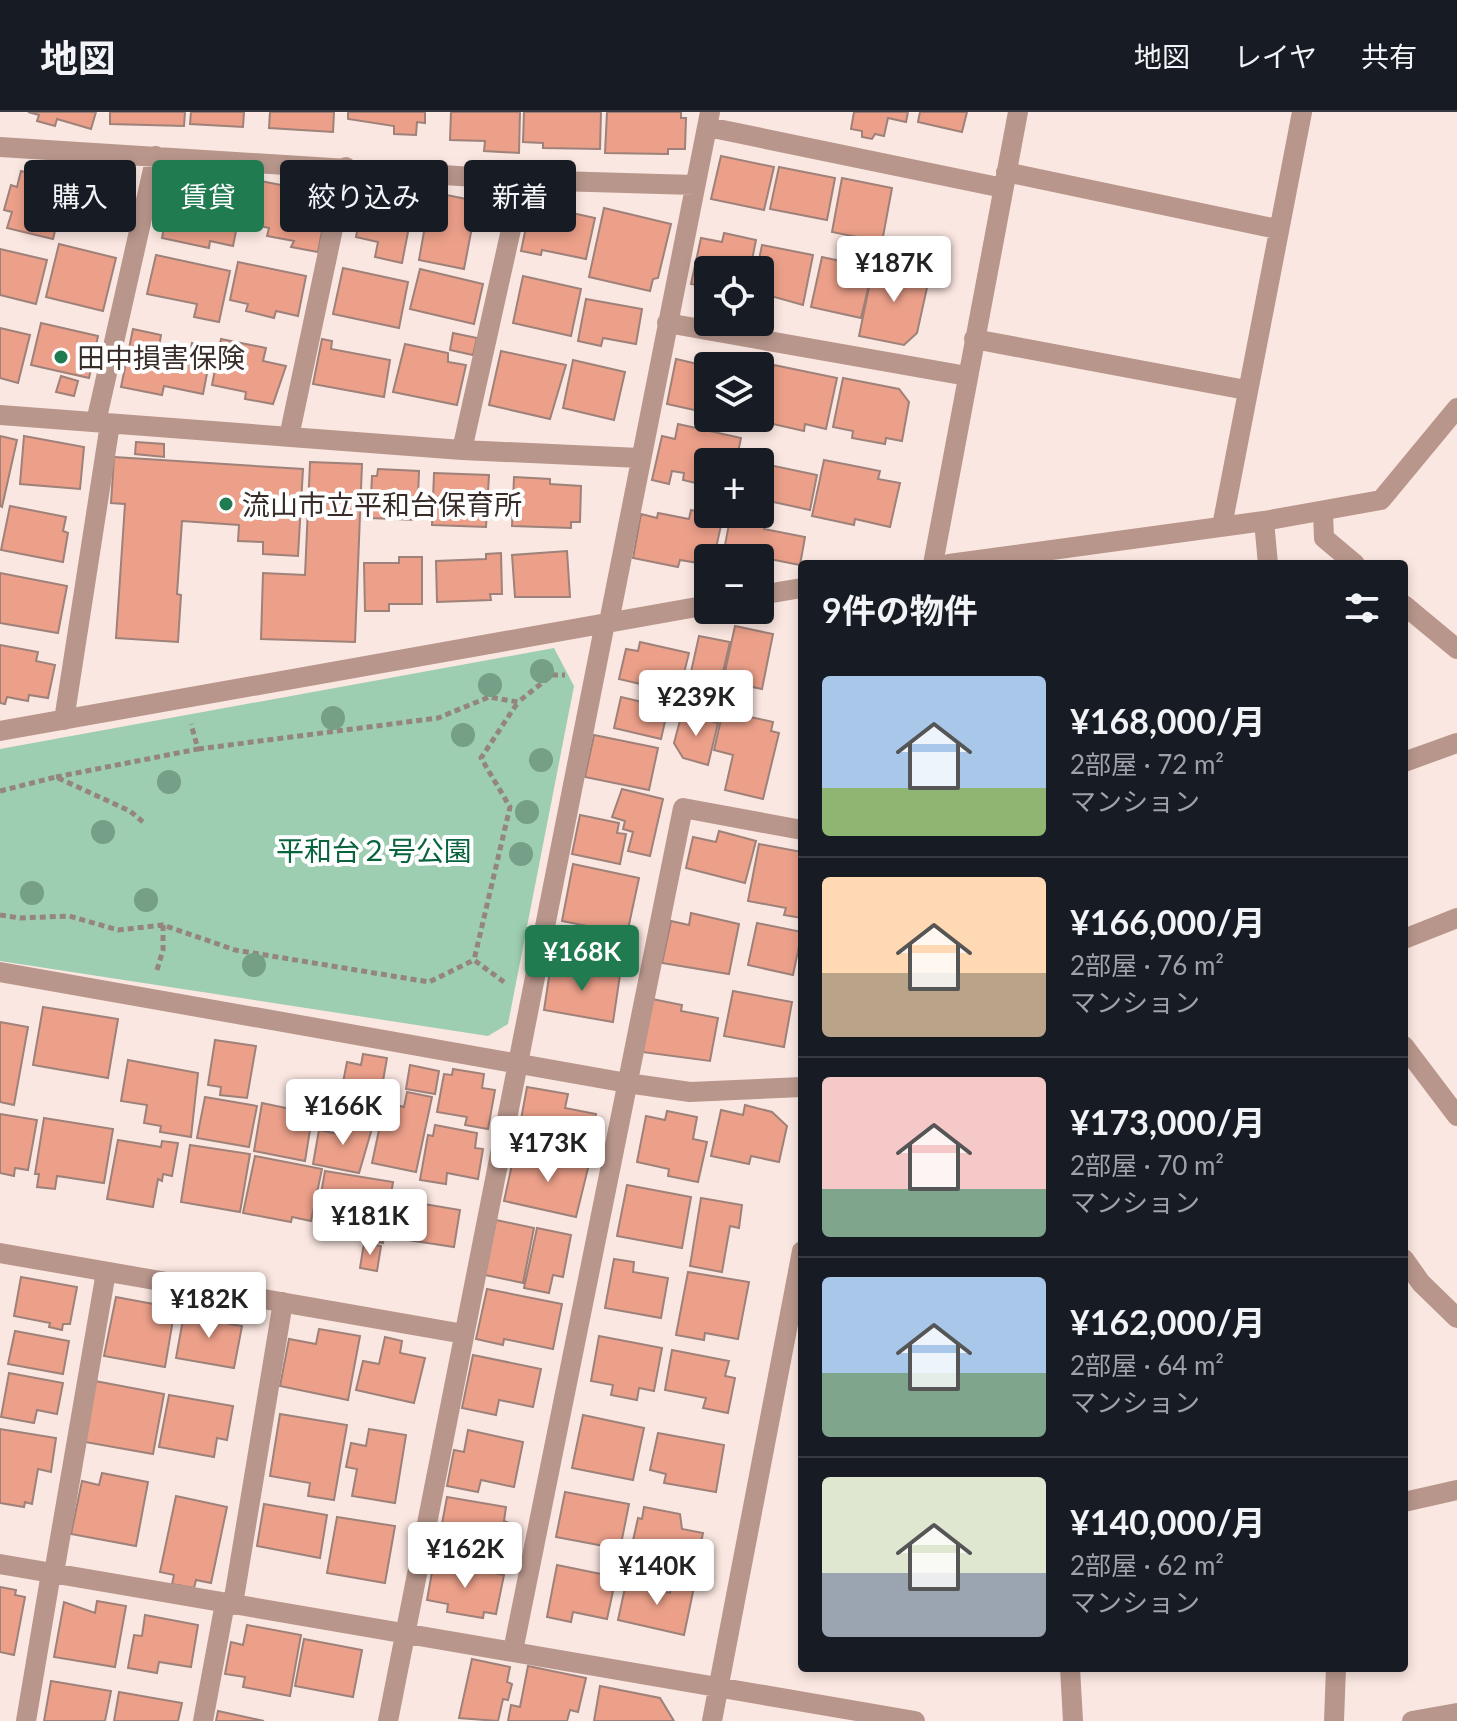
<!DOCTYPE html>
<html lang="ja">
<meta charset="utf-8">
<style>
:root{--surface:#171b24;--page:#20242c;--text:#f1f3f6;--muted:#9ea1a6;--line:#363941;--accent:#217b51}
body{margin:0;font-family:Lato,"Noto Sans JP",sans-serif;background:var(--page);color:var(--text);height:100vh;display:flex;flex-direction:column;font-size:30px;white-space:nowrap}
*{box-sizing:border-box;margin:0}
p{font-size:26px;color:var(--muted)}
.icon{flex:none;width:44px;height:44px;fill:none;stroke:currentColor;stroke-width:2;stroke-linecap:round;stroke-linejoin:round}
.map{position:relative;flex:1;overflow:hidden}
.side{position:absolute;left:798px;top:448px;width:610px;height:1112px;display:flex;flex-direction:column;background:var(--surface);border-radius:8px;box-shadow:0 4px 12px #0003}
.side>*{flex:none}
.hud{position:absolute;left:24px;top:48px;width:654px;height:72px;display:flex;gap:16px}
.tools{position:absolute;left:694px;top:144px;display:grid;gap:16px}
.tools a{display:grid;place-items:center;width:80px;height:80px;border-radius:8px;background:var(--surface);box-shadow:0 4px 12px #0003;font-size:40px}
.price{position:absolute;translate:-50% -68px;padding:0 18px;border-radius:8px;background:#fff;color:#222;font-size:26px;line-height:52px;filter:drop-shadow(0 2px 4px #0008)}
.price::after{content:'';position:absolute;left:50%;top:48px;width:24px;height:18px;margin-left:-12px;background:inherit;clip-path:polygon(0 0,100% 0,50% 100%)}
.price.current{background:var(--accent);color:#fff}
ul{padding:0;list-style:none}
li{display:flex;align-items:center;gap:24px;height:200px;padding:0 24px}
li+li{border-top:2px solid var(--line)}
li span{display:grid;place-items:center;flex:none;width:224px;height:160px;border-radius:8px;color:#555}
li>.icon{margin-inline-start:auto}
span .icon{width:96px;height:96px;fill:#fffc;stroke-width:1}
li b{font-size:34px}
h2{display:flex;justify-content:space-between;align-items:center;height:96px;padding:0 24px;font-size:34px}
.tag{padding:0 28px;border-radius:8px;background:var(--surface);box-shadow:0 4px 12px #0003;font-size:28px;line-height:72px}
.tag.current{background:var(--accent);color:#fff}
header{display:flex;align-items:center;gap:48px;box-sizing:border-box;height:112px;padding:0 40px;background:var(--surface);border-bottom:2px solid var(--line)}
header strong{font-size:38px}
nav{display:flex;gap:44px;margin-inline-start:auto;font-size:28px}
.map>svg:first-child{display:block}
.green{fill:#9dceb1}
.building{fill:#eca08a;stroke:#9e8179;stroke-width:2}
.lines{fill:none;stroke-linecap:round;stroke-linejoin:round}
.path{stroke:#948580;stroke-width:5;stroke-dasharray:6 4;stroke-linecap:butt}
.minor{stroke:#b8968c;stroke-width:20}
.tree{fill:#759f87}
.poi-dot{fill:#217b51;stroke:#fff;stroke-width:3}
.labels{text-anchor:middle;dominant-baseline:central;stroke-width:8;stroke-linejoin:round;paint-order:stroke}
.poi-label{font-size:28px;fill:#392d29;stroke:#fff;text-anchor:start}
.park-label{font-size:28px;fill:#07643d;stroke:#fff}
</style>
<header>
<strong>地図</strong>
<nav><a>地図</a><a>レイヤ</a><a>共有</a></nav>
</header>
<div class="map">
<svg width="1457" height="1609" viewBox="0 0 1457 1609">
<rect width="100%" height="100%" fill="#fbe7e1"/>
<path class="green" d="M554,536L574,574L508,912L488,924L0,849V637Z"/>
<path class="building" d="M28,0H96L91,17L57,7L55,14L37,9L39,3Z
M110,0H185L184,14L110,12Z
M191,0H244L243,15L190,12Z
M270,0H334L333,20L269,16Z
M348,0H425V11L417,10L416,23L394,22V14L348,7Z
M451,0H520L519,41L484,39L485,29L450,28Z
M524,0H601L600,37L543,36V31L523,30Z
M607,0H681V6H686L685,37H668V42L605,41Z
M854,0H908L906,10L888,6L884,24L875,22L872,27L862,25V19L851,17Z
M920,0H967L962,20L918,10Z
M721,44L774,55L764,98L711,87Z
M779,55L835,66L827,108L770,97Z
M21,59L67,70L53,127L7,116L12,100L4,98L11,73L17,75Z
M198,65L245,74L233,134L210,129L209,136L162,126L169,91L177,92L181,71L196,74Z
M842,66L892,76L882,130L832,120Z
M250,67L292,75L291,81L312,85L310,95L326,98L318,140L291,135L294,129L267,124L269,116L241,110Z
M366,75L415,84L402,151L375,145L378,130L356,125Z
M431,80L477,89L464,157L419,148Z
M538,89L550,91L549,96L595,106L586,147L542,138L541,143L521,139L530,96L536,98Z
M604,96L671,112L658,166L653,167L650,179L589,165Z
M724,121L756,128L750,158H708V175L691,172L701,126L722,130Z
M59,132L116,146L103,199L46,185Z
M762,133L813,143L803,193L760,181V158H757Z
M0,137L47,148L36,192L0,183Z
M156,143L230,159L219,210L194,205L197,192L147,182Z
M822,145L873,156L861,206L811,195Z
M238,150L306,164L298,204L276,199L274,206L246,199L248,192L230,188Z
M874,151L930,162L917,221L904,233L859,224Z
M343,156L408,170L399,216L333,202Z
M420,157L483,172L474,212L410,197Z
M523,164L581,177L571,224L513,211Z
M586,187L642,197L636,232L603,226L601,234L578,229Z
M41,211L98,224L89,266L31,253Z
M0,216L30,223L18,271L0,266Z
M133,217L161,223L159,235L190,241L192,231L212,236L203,282L164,274L162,283L121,275Z
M453,221L477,226L473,243L450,238Z
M221,227L266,236L263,249L286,254L273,292L245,287L246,280L212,273Z
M322,227L332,229L331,237L390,248L384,285L313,272Z
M405,232L448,241V250L466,253L457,293L393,280Z
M501,239L566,253L550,307L489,293Z
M676,247L702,253L704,247L737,254H708V301L667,292Z
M573,248L625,260L614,308L563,296Z
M774,253L837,266L826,317L805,312L804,319L755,308L760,306L765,259L772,261Z
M61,264L78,269L74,284L56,280Z
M843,266L899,277L909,290L902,329L886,326L885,332L852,326L853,319L833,315Z
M678,312L741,326L736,350H708V374L683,368L684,361L672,359L669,372L652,368L662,324L675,327Z
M0,324L17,328L2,395L0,394Z
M24,324L84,335L80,377L20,372Z
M136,330L164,332V345L135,342Z
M114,345L303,357L298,444L263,442V430L238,429L239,413L182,409L177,482L181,483L178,530L116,526L125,392L111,391Z
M824,348L880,359L878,367L900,371L890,415L855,407L854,413L812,404Z
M310,350L362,352L355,530L261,527L263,461L305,463Z
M760,351L817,363L810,398L760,387Z
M378,357L419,359L417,408L370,406L372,364H377Z
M434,361L489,363L486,415L432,413Z
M514,365L550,367V372L581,374L580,410H571V416L512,414Z
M760,393L769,395L764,417L805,425L800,453L724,438L731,402H760Z
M10,394L66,405L63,419L68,421L63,450L1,438Z
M691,398L723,404L715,441L700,439L698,451L680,448L678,455L633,446L641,402L657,406L658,401L689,407Z
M567,439L570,485H515L512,443Z
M501,441L502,482H490L491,488L437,490L436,449L486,447V442Z
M399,445H422V492H389V499H365L364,451H399Z
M0,461L67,474L58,521L0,511Z
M735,514L773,522L762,577L733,571L734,566L724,564Z
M699,524L730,530L713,603L683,596Z
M640,530L689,541L679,581L619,567L626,537L638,539Z
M0,533L38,540L36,549L55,553L48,586L29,583L28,589L7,585L5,592L0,591Z
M621,585L668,596L661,627L614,616Z
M723,599L773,610L771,619L779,621L763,687L725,678L733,643L714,638Z
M682,601L718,611L708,653L683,646L674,631Z
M594,623L658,636L649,678L585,665Z
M622,677L663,687L650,744L628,739L633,720L623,717L625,709L612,705Z
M580,703L619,711L617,721L626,722L620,752L572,742Z
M719,719L756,729L745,771L686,756L693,725L716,730Z
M759,732L802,740V806L784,803L786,796L748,789Z
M573,752L639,766L627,822L562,809Z
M691,801L739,812L729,862L662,851L671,809L689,813Z
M757,811L802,820L793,863L748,853Z
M551,852L620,863L613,910L544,898Z
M733,879L792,890L784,935L724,924Z
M652,887L682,893L681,899L718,906L710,949L642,940Z
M43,895L118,907L108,966L33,953Z
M0,910L28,915L14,993L0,990Z
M215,928L256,934L247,986L220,983L221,975L208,973Z
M363,942L387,946L377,1003L338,996L347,950L361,953Z
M128,948L198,961L191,1025L160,1020L161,1014L144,1011L147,993L121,989Z
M410,953L439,959L435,982L406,977Z
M453,957L484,962L482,976L495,978L488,1017L465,1013L467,1005L437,1000L444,962L452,963Z
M527,975L568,982L565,996L596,1002L588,1042L517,1029Z
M407,980L432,985L416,1060L372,1051L385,990L404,995Z
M205,985L257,994L249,1035L197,1026Z
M262,991L305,1000L302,1017L310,1018L305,1049L254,1039Z
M745,993L772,1000L787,1014L779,1050L751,1044L749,1052L711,1044L721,998L743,1003Z
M667,999L697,1005L693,1027L707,1030L698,1070L668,1064L669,1057L637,1050L646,1004L665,1008Z
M0,1002L37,1008L28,1058L15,1056L14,1064L0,1061Z
M44,1006L113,1017L104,1071L57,1064L55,1077L37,1075L39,1062H35Z
M340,1007L373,1013L359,1061L313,1052L319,1018L338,1022Z
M435,1013L477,1021L475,1036L483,1037L478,1067L447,1061L446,1072L420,1068L428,1023L433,1024Z
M118,1028L161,1035L162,1029L178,1031L172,1064L163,1062L162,1069L158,1067L153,1095L107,1087Z
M190,1033L250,1042L240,1100L181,1090Z
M536,1040L589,1052L576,1105L504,1089L513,1048L533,1052Z
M255,1044L322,1057L311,1109L292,1105L291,1110L243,1101Z
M325,1059L393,1070L383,1131L315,1117Z
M627,1073L691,1085L682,1136L617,1124Z
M701,1086L742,1093L739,1116L730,1114L722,1160L690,1154Z
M394,1087L460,1098L454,1135L388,1125Z
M496,1108L534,1116L523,1171L485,1163Z
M537,1116L571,1123L563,1165L553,1163L549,1181L524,1176Z
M364,1131L381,1134L377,1159L360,1156Z
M614,1147L634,1150L633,1160L668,1166L661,1206L605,1196Z
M688,1160L749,1170L738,1227L705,1221L704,1228L676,1223Z
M21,1165L77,1175L70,1212H63L62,1218L49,1215L50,1211L14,1204Z
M487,1177L562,1192L553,1237L504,1227L503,1233L476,1227Z
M116,1185L175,1196L165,1255L104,1244Z
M184,1202L215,1207L216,1202L230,1205L229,1212L242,1214L234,1256L176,1246Z
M319,1217L360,1224L348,1288L280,1274L289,1227L316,1232Z
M15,1219L69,1229L63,1262L8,1252Z
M599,1224L662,1236L654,1279L639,1276L637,1288L611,1283L613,1273L591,1269Z
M385,1225L402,1229L400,1241L425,1246L414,1291L356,1278L363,1249L379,1252Z
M672,1238L729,1249L725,1264L735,1266L728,1301L703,1296L706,1286L665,1278Z
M473,1243L541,1257L533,1295L499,1288L496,1303L462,1296Z
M9,1261L63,1271L57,1302L37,1298L34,1311L1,1305Z
M95,1269L164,1282L153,1342L85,1330Z
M169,1283L233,1294L227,1328L217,1326L214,1345L159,1335Z
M280,1302L347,1313L334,1388L308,1384L310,1371L270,1364Z
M583,1303L644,1316L633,1368L572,1356Z
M0,1317L56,1326L51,1360L38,1357L32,1392L25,1390L24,1395L0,1391Z
M369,1317L406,1323L395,1391L352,1384L357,1357L346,1355L351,1331L366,1334Z
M468,1318L523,1330L514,1375L481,1368L478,1380L447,1374L454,1338L464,1340Z
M658,1321L724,1333L716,1380L664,1371L666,1362L650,1358Z
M102,1361L148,1370L136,1434L71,1422L82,1369L99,1373Z
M565,1380L629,1392L620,1437L556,1425Z
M176,1384L227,1395L211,1471L196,1468L194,1476L172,1472L174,1463L160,1460Z
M447,1385L506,1395L504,1409L509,1411L505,1434L498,1441L439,1428Z
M264,1392L327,1403L320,1446L257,1434Z
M644,1395L680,1402L682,1417L703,1421L696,1456L630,1442L638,1406L642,1407Z
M337,1405L395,1414L385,1471L327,1461Z
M434,1449L504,1463L496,1502L484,1500L483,1506L447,1500L448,1492L427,1488Z
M557,1453L616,1465L607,1507L573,1500L571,1510L547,1505Z
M626,1471L670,1481L672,1471L694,1475L684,1523L618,1508Z
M0,1475L16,1478L15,1483L25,1485L14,1543L0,1540Z
M97,1489L126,1494L115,1555L54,1545L64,1490L95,1501Z
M145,1503L198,1513L191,1555L159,1550L157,1561L128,1556L134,1523L142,1524Z
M247,1513L301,1523L290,1584L243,1575L245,1565L225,1562L231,1530L243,1533Z
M304,1527L362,1538L353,1585L295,1574Z
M472,1547L510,1555L507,1570L512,1572L508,1588L503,1587L498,1609L459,1606Z
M528,1554L586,1566L578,1600L570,1598L567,1609H508L511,1593L520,1595Z
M51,1569L111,1579L105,1609H44Z
M600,1574L660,1586L674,1609H594Z
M119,1580L182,1591L178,1609H114Z
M218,1599L264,1609H216Z"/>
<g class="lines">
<path class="path" d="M198,637L438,606L489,585L518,590L552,563H565
M56,665L198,637L191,612
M0,679L56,665L130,699L143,710
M0,803L20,806L69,804L118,818L163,813
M157,858L163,838V813L235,838L429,870L474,848
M504,870L474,848L510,695L481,646L518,590"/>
<path class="minor" d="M708,15L1003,76
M0,35L522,68L694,73
M1006,60L1277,117
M667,211L967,264
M974,227L1246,278
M0,303L462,338L640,346
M96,310L156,44
M289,325L346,55
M462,338L522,68
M1323,401L1324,426L1355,452
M1264,409L1268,452
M1222,414L1302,0
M933,452L1018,0
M949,452L1264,409L1381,388L1457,296
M760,483L802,476
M1404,493L1457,537
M609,510L710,0
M64,608L110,312
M0,619L708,493
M1404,650L1457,631
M1404,827L1457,806
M0,860L627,971L690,980L802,975
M1404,934L1457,1004
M0,1141L464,1222
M1404,1147L1421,1171L1457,1206
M1404,1390L1457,1378
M0,1452L915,1609
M54,1461L106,1160
M233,1492L283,1190
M513,1539L683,696L802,718
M1070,1556L1073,1609
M26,1609L51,1461
M203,1609L225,1491
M388,1609L605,511
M712,1609L802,1139
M1334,1609L1336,1556
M1412,1609L1457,1601"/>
</g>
<g class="tree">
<circle cx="542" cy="559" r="12"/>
<circle cx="490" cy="573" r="12"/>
<circle cx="333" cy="606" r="12"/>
<circle cx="463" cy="623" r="12"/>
<circle cx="541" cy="648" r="12"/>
<circle cx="169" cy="670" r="12"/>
<circle cx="527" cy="700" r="12"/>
<circle cx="103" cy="720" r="12"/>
<circle cx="521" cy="742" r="12"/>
<circle cx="32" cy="781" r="12"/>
<circle cx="146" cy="788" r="12"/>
<circle cx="254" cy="853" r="12"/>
</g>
<g class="poi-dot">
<circle cx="61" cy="245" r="8"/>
<circle cx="226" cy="392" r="8"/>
</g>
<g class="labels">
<g class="poi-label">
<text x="77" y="245">田中損害保険</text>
<text x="242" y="392">流山市立平和台保育所</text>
</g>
<g class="park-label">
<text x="374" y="738">平和台２号公園</text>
</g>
</g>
</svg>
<div class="tools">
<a><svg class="icon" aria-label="locate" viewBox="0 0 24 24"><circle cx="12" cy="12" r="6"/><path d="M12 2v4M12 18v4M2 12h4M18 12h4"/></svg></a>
<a><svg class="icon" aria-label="layers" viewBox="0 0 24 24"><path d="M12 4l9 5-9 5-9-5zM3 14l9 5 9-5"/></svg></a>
<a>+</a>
<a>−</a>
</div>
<b class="price" style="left:894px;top:192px">¥187K</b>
<b class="price" style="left:696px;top:626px">¥239K</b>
<b class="price current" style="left:582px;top:881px">¥168K</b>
<b class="price" style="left:343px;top:1035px">¥166K</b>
<b class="price" style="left:548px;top:1072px">¥173K</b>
<b class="price" style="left:370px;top:1145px">¥181K</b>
<b class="price" style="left:209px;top:1228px">¥182K</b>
<b class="price" style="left:465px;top:1478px">¥162K</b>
<b class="price" style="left:657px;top:1495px">¥140K</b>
<div class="hud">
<a class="tag">購入</a>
<a class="tag current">賃貸</a>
<a class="tag">絞り込み</a>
<a class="tag">新着</a>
</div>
<section class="side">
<h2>9件の物件<svg class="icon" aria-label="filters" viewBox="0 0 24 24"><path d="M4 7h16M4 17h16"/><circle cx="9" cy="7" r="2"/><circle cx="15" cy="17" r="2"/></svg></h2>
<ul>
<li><span style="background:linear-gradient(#a9c7e8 70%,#8fb573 0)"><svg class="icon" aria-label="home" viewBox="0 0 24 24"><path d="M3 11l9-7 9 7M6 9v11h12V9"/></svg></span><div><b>¥168,000/月</b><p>2部屋 · 72 m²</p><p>マンション</p></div></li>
<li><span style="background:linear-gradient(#ffd9b3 60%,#b9a48a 0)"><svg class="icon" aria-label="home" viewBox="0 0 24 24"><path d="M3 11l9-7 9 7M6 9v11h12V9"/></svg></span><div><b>¥166,000/月</b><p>2部屋 · 76 m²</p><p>マンション</p></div></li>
<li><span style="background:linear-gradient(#f6c9c9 70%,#7fa58c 0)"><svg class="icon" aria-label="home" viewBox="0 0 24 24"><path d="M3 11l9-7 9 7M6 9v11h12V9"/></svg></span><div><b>¥173,000/月</b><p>2部屋 · 70 m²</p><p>マンション</p></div></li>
<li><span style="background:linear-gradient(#a9c7e8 60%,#7fa58c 0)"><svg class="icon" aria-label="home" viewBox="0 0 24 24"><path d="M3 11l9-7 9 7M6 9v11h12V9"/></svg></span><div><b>¥162,000/月</b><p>2部屋 · 64 m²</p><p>マンション</p></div></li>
<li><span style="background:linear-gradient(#dfe7d0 60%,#9aa5b1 0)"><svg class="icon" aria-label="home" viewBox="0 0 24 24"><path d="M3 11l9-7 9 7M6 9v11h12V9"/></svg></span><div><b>¥140,000/月</b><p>2部屋 · 62 m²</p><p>マンション</p></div></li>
</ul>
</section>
</div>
